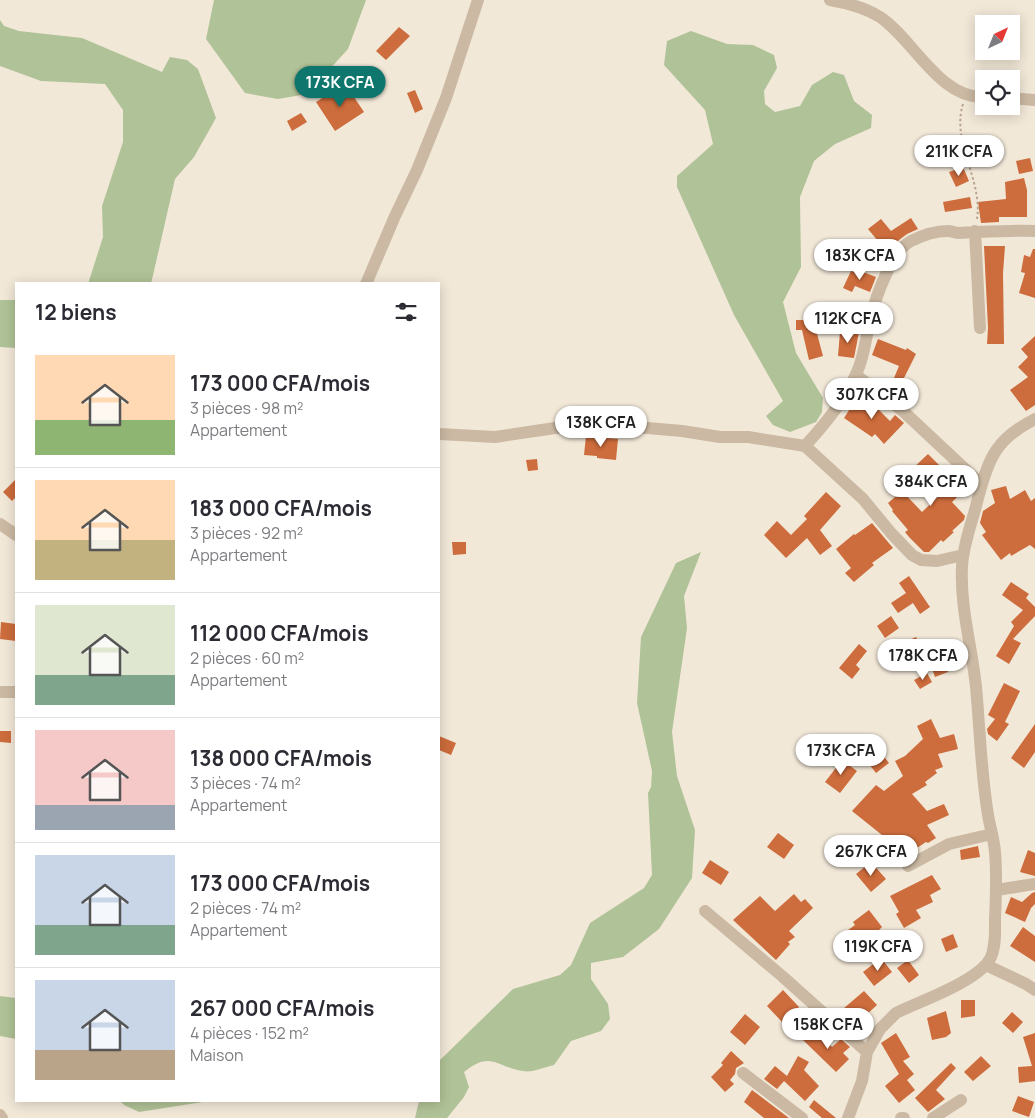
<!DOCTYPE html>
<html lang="fr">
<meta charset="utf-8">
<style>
:root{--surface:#fff;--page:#f7f7f7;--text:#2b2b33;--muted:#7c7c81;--line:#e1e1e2;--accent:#0f766e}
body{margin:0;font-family:Manrope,sans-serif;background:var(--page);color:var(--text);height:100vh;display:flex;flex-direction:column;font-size:19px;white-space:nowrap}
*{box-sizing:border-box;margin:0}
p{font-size:16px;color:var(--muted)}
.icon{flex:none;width:28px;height:28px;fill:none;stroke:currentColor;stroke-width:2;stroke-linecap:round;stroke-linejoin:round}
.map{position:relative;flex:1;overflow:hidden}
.details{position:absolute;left:15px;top:282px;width:425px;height:820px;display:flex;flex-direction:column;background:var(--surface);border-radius:0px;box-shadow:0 2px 12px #0003}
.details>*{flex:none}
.needle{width:32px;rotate:43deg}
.buttons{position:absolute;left:975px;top:15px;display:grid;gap:10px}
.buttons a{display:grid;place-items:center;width:45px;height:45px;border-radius:0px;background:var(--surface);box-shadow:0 2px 12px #0003;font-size:25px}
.price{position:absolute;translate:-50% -42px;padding:0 11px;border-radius:18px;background:#fff;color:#222;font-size:16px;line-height:32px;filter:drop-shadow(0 1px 2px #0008)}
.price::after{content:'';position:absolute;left:50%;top:30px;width:15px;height:11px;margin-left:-8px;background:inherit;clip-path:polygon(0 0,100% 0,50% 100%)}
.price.current{background:var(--accent);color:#fff}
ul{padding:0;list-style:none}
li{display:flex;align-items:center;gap:15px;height:125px;padding:0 20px}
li+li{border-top:1px solid var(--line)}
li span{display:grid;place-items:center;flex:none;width:140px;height:100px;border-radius:0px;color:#555}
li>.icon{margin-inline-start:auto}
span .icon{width:60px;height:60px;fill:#fffc;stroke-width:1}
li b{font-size:21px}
h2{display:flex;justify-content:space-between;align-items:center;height:60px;padding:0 20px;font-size:21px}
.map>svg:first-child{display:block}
.green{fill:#b0c297}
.building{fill:#cd6c3c}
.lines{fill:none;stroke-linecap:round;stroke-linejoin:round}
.path{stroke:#b7a38e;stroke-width:2;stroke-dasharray:2.5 2.5;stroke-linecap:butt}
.minor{stroke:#cbb9a3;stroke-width:12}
</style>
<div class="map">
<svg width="1035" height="1118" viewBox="0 0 1035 1118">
<rect width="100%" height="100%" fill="#f2e8d8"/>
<path class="green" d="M214,0H366L348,49L307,94L278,99L245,93L206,39Z
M0,20L4,26L19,31L82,38L162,72L170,57L187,60L198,69L216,118L194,157L175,179L151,284H88L103,237L102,206L123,142V110L105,84L41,81L0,66Z
M691,31L727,44L753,45L774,55L777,68L764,91L765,104L775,112L800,106L812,85L833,72L844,75L854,101L872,115L871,128L835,144L814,161L800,197L801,267L783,302L796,353L823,398L822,412L816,422L790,432L773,425L766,416L783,401L734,315L677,187V176L713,144L705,110L664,65L667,41Z
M0,300H16V348L0,347Z
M701,552L684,596L687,628L672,732L677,776L695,830L692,878L659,929L623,957L591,963V979L608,1004L610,1019L601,1031L571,1041L554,1065C545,1067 532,1073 523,1071C496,1067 491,1050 464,1072L469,1087L464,1097L447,1118H415L419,1101H439V1061L513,989L560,975L571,965L590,923L644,888L652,875L648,793L651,787L652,771L637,703L641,637L676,563Z
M0,996L16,998V1039L0,1036Z
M120,1101H209L139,1112L124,1105Z"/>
<path class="building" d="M399,27L410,36L386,60L376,51Z
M340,87L347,98L352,94L364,112L335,131L316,102Z
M415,90L423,109L415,113L407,93Z
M301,113L307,122L292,131L287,121Z
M989,146L993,158L976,165L971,153Z
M1030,158L1033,171L1019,174L1016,161Z
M963,167L969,181L956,187L949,172Z
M1024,178L1027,190V217H999V222L981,223L978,202L1006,199L1005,182Z
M970,197L972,208L945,212L943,202Z
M911,218L918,229L907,234L899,240L888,253L868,229L881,219L891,231Z
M984,246H1005L1003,273L1004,344H987L988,328Z
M1033,249H1035V298L1019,293L1025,273L1021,272L1024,255L1030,257Z
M855,269L876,277L870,292L855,286L852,292L843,288L851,271L854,272Z
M810,311L833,314L832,331L816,330L823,356L809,360L802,330H796V320H809Z
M852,331L859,332L854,358L838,356L840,332L852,333Z
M1035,336V405L1026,411L1010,390L1028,377L1018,367L1028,357L1021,349Z
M878,339L906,350L907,348L916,354L902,382L894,378L899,366L872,355Z
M859,395L876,407L890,421L895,415L904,423L884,444L875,434L872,437L844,418Z
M586,436L618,439L616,460L597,458V456L584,455Z
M928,454L950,476L953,473L967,488L952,502L965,516L964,520L952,531L954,532L943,542L941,540L929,552H924L909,537L905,532L908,530L892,511L893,510L888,503L902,491L922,512L942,493L928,478L922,484L910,471Z
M537,459L538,470L528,471L526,460Z
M16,479V497L12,501L3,492Z
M1006,486L1010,499L1025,490L1031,501L1035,498V549L1030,545L1011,556L1010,553L1001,560L982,535L986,532L980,523L983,511L995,503L991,490Z
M826,492L841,506L820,530L832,546L820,555L807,538L786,558L764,535L777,521L791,535L807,519L804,516Z
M872,523L893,548L872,563L874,565L854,582L845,573L851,568L836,549L854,534L855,535Z
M452,542H466V554L453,555Z
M909,576L930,607L920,614L913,603L898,613L891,603L906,593L899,583Z
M1011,582L1029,594L1026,598L1035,607V616L1013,639L1021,643L1009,664L996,656L1014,626L1011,622L1023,610L1002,595Z
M891,616L899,628L885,638L877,626Z
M1,622L16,624V641L0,639Z
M916,637L924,654L914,658L905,642Z
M859,644L867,651L856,665L860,669L852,679L839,668Z
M941,653L948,672L935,677L928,658Z
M927,673L932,682L920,689L914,680Z
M1004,683L1020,691L1005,722L1009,724L997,741L988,734L987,729L995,719L988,715Z
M931,719L940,738L954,734L958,749L938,754L943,767L935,770L937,773L925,782L927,785L912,794L927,811L944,804L949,815L927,825L936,838L928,843L926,842L900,859L887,839L852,811L876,785L884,791L903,776L895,761L905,756L923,739L917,726Z
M1035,724V752L1024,768L1011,758Z
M0,731H11V743L0,742Z
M439,736L456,743L451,755L439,750Z
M882,754L889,763L876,773L869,764Z
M842,760L857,771L840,793L825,782Z
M778,833L794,845L784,859L767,847Z
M978,846L980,857L961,860L960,850Z
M1028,850L1035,853V876L1020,872Z
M710,860L729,872L721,885L702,873Z
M871,862L886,879L871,892L856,874Z
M932,875L941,889L930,895L933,902L916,910L921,918L904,928L896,914L899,912L890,896Z
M1035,892V904L1031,908L1025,922L1005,913L1011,897L1022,902L1032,893Z
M794,894L801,902L805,899L813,908L789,931L795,937L788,942L790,944L776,960L733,920L760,896L775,911Z
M869,910L882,927L879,930L889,944L880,950L870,936L852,950L840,936L855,925L853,922Z
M1023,927L1035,936V962L1010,946Z
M953,934L958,947L946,952L941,939Z
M881,958L892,972L874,986L863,972Z
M908,960L919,975L909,983L897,968Z
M783,990L799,1007L783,1023L767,1006Z
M864,991L877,1005L865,1016L863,1014L851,1027L837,1014Z
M961,1000H975V1016L961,1018Z
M946,1011L951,1033L946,1037L932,1040L927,1018Z
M1012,1012L1023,1022L1013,1033L1002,1023Z
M745,1014L760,1027L745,1045L730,1032Z
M814,1029L832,1047L841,1039L850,1047L843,1053L849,1059L836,1072L803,1040Z
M896,1033L910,1057L903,1061L914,1074L907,1080L915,1090L899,1103L885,1086L899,1074L881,1043Z
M1035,1033V1081L1019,1083L1018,1067L1032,1066L1023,1037Z
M731,1051L744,1063L736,1068L735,1074L730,1080L734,1084L725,1092L711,1077L723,1065L721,1063Z
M798,1056L809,1062L804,1070L819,1086L805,1101L784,1081L785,1080L777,1089L764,1079L775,1066L787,1076Z
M981,1056L991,1066L973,1081L964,1072Z
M951,1063L956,1068L936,1090L945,1099L928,1112L915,1098Z
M752,1090L789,1118H764L744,1102Z
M1018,1096L1034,1102L1029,1117L1012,1111Z
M814,1100L836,1118H822L809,1107Z"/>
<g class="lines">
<path class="path" d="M963,104C951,142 983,180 977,219"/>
<path class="minor" d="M830,0C848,3 864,7 880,17C913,39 940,99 984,97
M1011,98L1035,100
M975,231L980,328
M366,284L395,216L417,170L446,98L478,0
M856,375L904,412L981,484
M439,434L495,437L555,428L613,425L682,431L720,437H748L805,446L863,499L891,533L912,555L921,560L937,561L963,555
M805,446C825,424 845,400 857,372C865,355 866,334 871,317C876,296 892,251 911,241C921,236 936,231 948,231C952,231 955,233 959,233C985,232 1009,230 1035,231
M0,524L16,535
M0,692H16
M908,866L949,844L992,834
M996,890L1035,884
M705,911L782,976L867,1052
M986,965L1026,984L1035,990
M743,1073L802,1118
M0,1115L2,1118
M848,1118L862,1081L867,1052L880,1029L896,1013C920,1001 980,981 991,957C996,945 995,931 995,919C996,897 997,874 995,852C994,839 990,827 988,815C981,773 980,730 976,687C972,647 960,608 962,567C963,543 973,521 978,498C989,457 996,439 1035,419
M901,1118H904
M933,1118L961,1100"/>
</g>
</svg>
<div class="buttons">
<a><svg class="needle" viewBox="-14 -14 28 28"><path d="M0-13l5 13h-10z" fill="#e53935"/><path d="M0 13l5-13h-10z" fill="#7c7c81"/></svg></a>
<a><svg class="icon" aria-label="locate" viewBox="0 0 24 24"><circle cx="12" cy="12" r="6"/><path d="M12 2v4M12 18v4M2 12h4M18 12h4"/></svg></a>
</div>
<b class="price current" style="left:340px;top:108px">173K CFA</b>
<b class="price" style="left:959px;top:177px">211K CFA</b>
<b class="price" style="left:860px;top:281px">183K CFA</b>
<b class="price" style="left:848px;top:344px">112K CFA</b>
<b class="price" style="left:872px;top:420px">307K CFA</b>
<b class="price" style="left:601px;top:448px">138K CFA</b>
<b class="price" style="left:931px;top:507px">384K CFA</b>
<b class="price" style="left:923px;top:681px">178K CFA</b>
<b class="price" style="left:841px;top:776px">173K CFA</b>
<b class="price" style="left:871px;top:877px">267K CFA</b>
<b class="price" style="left:878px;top:972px">119K CFA</b>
<b class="price" style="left:828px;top:1050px">158K CFA</b>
<section class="details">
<h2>12 biens<svg class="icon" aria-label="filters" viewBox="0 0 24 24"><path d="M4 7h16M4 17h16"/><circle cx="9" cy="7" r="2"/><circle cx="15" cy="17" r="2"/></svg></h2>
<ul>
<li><span style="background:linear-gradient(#ffd9b3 65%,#8fb573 0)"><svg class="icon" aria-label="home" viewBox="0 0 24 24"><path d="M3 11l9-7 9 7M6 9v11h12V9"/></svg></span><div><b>173 000 CFA/mois</b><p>3 pièces · 98 m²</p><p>Appartement</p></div></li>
<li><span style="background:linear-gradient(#ffd9b3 60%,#c2b280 0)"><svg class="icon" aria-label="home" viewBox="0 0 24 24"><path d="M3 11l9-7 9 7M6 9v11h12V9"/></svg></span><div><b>183 000 CFA/mois</b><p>3 pièces · 92 m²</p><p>Appartement</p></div></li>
<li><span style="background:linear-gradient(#dfe7d0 70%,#7fa58c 0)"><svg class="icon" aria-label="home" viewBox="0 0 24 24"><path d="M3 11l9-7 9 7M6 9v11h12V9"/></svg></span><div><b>112 000 CFA/mois</b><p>2 pièces · 60 m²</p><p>Appartement</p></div></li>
<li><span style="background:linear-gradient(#f6c9c9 75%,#9aa5b1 0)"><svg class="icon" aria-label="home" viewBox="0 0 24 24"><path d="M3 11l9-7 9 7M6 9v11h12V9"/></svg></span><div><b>138 000 CFA/mois</b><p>3 pièces · 74 m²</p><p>Appartement</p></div></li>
<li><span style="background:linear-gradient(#c9d6e8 70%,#7fa58c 0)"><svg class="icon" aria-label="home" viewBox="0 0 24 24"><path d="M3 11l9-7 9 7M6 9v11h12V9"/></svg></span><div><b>173 000 CFA/mois</b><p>2 pièces · 74 m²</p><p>Appartement</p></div></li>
<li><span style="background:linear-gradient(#c9d6e8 70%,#b9a48a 0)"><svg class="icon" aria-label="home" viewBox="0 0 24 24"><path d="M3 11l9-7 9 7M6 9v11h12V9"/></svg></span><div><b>267 000 CFA/mois</b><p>4 pièces · 152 m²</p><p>Maison</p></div></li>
</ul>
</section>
</div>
